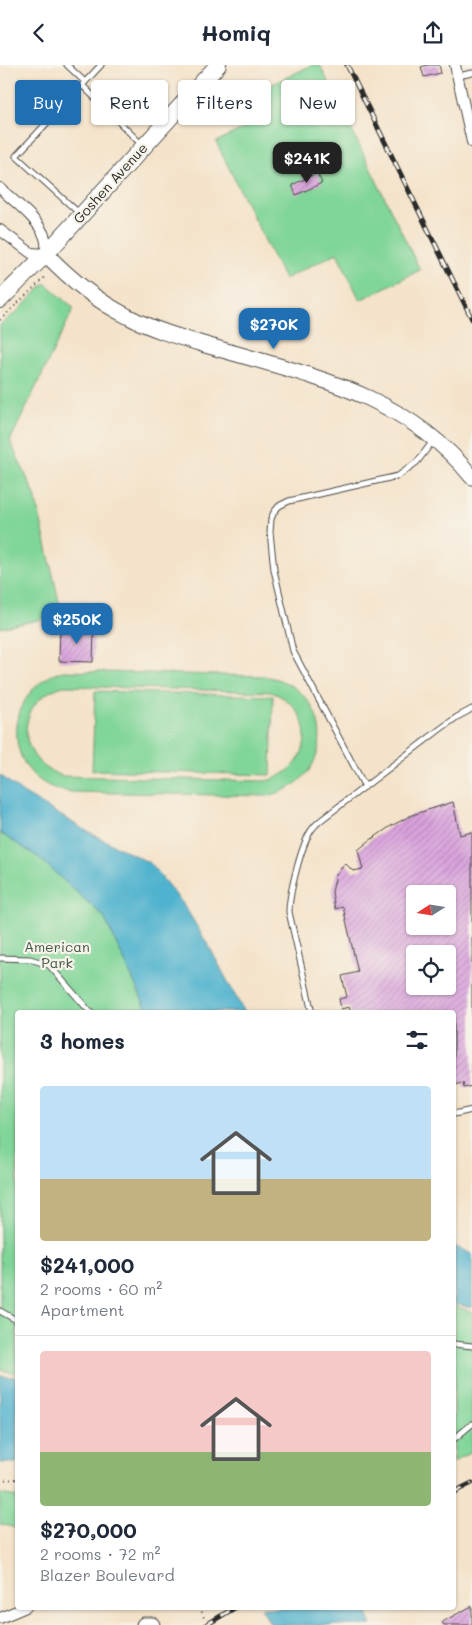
<!DOCTYPE html>
<meta charset="utf-8">
<style>
:root{--surface:#fff;--page:#f6f6f7;--text:#1f2937;--muted:#747a83;--line:#e0e1e3;--accent:#1f6fb2}
body{margin:0;font-family:Mali,sans-serif;background:var(--page);color:var(--text);height:100vh;display:flex;flex-direction:column;font-size:19px;white-space:nowrap}
*{box-sizing:border-box;margin:0}
p{font-size:16px;color:var(--muted)}
.icon{flex:none;width:28px;height:28px;fill:none;stroke:currentColor;stroke-width:2;stroke-linecap:round;stroke-linejoin:round}
.map{position:relative;flex:1;overflow:hidden}
.details{position:absolute;left:15px;top:945px;width:441px;height:600px;display:flex;flex-direction:column;background:var(--surface);border-radius:5px;box-shadow:0 1px 4px #0004}
.details>*{flex:none}
.top-card{position:absolute;left:15px;top:15px;width:442px;height:45px;display:flex;gap:10px}
.needle{width:32px;rotate:258deg}
.controls{position:absolute;left:406px;top:820px;display:grid;gap:10px}
.controls a{display:grid;place-items:center;width:50px;height:50px;border-radius:5px;background:var(--surface);box-shadow:0 1px 4px #0004;font-size:25px}
.price{position:absolute;translate:-50% -42px;padding:0 11px;border-radius:10px;background:var(--accent);color:#fff;font-size:16px;line-height:32px;filter:drop-shadow(0 1px 2px #0008)}
.price::after{content:'';position:absolute;left:50%;top:30px;width:15px;height:11px;margin-left:-8px;background:inherit;clip-path:polygon(0 0,100% 0,50% 100%)}
.price.active{background:#222;color:#fff}
ul{padding:0;list-style:none}
li{display:grid;align-content:center;gap:10px;height:265px;padding:0 25px}
li+li{border-top:1px solid var(--line)}
li span{display:grid;place-items:center;height:155px;border-radius:5px;color:#555}
li>.icon{margin-inline-start:auto}
span .icon{width:90px;height:90px;fill:#fffc;stroke-width:1}
li b{font-size:21px}
h2{display:flex;justify-content:space-between;align-items:center;height:60px;padding:0 25px;font-size:21px}
.pill{padding:0 18px;border-radius:5px;background:var(--surface);box-shadow:0 1px 4px #0004;font-size:18px;line-height:45px}
.pill.active{background:var(--accent);color:#fff}
header{display:flex;justify-content:space-between;align-items:center;height:65px;padding:0 25px;background:var(--surface);font-size:22px;font-weight:700}
.map>svg:first-child{display:block}
.green{fill:#80d598;stroke:#568062;fill-rule:evenodd}
.water{fill:#4fb2ce;stroke:#3d6e7c}
.building{fill:url(#building-hatch);fill-rule:evenodd}
.lines{fill:none;stroke-linecap:round;stroke-linejoin:round}
.lane-casing{stroke:#494743;stroke-width:7}
.street-casing{stroke:#494743;stroke-width:12}
.secondary-casing{stroke:#494743;stroke-width:17}
.primary-casing{stroke:#494743;stroke-width:18}
.path{stroke:#494743;stroke-width:2;stroke-dasharray:1 4;stroke-linecap:butt}
.lane{stroke:#fff;stroke-width:5}
.street{stroke:#fff;stroke-width:10}
.secondary{stroke:#fff;stroke-width:15}
.primary{stroke:#fff;stroke-width:16}
.rail-casing{stroke:#2b2b2b;stroke-width:5}
.rail{stroke:#f7f3e8;stroke-width:3;stroke-dasharray:9;stroke-linecap:butt}
.labels{text-anchor:middle;dominant-baseline:central;stroke-width:4.5;stroke-linejoin:round;paint-order:stroke}
.street-label{font-size:14px;fill:#2b2b2b;stroke:#f7f3e8}
.park-label{font-size:14px;fill:#405646;stroke:#f7f3e8}
</style>
<header><svg class="icon" aria-label="back" viewBox="0 0 24 24"><path d="M15 5l-7 7 7 7"/></svg>Homiq<svg class="icon" aria-label="share" viewBox="0 0 24 24"><path d="M12 15V3M7 8l5-5 5 5M5 13v7h14v-7"/></svg></header>
<div class="map">
<svg width="472" height="1560" viewBox="0 0 472 1560">
<defs>
<pattern id="building-hatch" width="6" height="6" patternUnits="userSpaceOnUse" patternTransform="scale(1.25)"><rect width="6" height="6" fill="#daa2de"/><path d="M-1 1l2-2M0 6l6-6M5 7l2-2" fill="none" stroke="#b184b4"/></pattern>
</defs>
<rect width="100%" height="100%" fill="#f7f3e8"/>
<filter id="ink" filterUnits="userSpaceOnUse"><feTurbulence type="fractalNoise" baseFrequency=".02" numOctaves="2"/><feDisplacementMap in="SourceGraphic" scale="10" xChannelSelector="R" yChannelSelector="G"/><feConvolveMatrix kernelMatrix="1 2 1 2 8 2 1 2 1" color-interpolation-filters="sRGB"/></filter>
<filter id="wash" filterUnits="userSpaceOnUse"><feTurbulence type="fractalNoise" baseFrequency=".0096" numOctaves="4" result="noise"/><feDisplacementMap in="SourceGraphic" scale="20" xChannelSelector="R" yChannelSelector="G"/><feGaussianBlur stdDeviation="1.12" result="paint"/><feColorMatrix in="noise" values="0 0 0 0 0 0 0 0 0 0 0 0 0 0 0 0 0 1.4 0 .05"/><feComposite in="paint" operator="in"/></filter>
<g filter="url(#wash)">
<rect width="100%" height="100%" fill="#f4e3ca"/>
<path class="green" d="M312,0H320L420,205L360,235L337,188L284,214L216,77L270,50L258,26Z
M45,218L74,243L10,376L35,430L60,541L53,552L0,563V260L19,245Z
M63,606L263,611C336,621 340,716 267,731L70,727C0,718 0,624 63,606ZM64,621L271,627C319,644 315,706 265,716L63,711C14,696 14,634 64,621Z
M95,626L273,631L271,710L92,705Z
M0,768L38,792L104,852L148,947L18,948L17,1308L0,1305Z
M454,1241L472,1247V1386L454,1397Z
M0,1429L17,1432V1463L0,1459Z"/>
<path class="water" d="M0,710L23,728L90,768L150,798L184,840L211,885L244,947H148L104,852L38,792L0,768Z
M454,1181L472,1189V1243L454,1239Z
M0,1311L17,1312V1398H0Z
M261,1543H365L372,1560H271Z"/>
<g id="blocks">
<path class="building" d="M427,0H439L441,8L424,12L421,2Z
M317,108L322,118L296,130L292,120Z
M60,563L94,564L93,597L59,596Z
M453,737L460,770L472,767V1021L464,1023L463,1018L454,1020V948H351L349,942L341,944L339,934L347,932L342,911L358,907L343,842L335,844L332,827L336,810L345,798L353,806L363,804L358,785L369,776L391,761L412,750ZM415,829H448V861H415ZM415,889H448V921H415Z
M472,1541V1560H444L442,1557Z"/>
</g>
</g>
<g filter="url(#ink)">
<use href="#blocks" fill-opacity="0" stroke="#494743" stroke-width="1"/>
<g class="lines">
<defs>
<path id="lane" d="M67,0L85,17
M458,11L472,8
M82,20L142,80
M79,148L16,91L101,0
M365,722L293,586L274,505L270,467L271,454L274,447L279,441L289,436L398,411L417,397L433,376
M0,893L30,894L49,900L91,948
M312,948L289,847C289,829 302,776 313,763C316,759 321,755 325,752L439,665L457,652L472,644
M454,1049L472,1045
M0,1246L18,1256
M454,1279L472,1281
M454,1374L472,1359"/>
<path id="street" d="M455,0L472,77
M0,123C13,136 40,155 45,173C47,178 46,184 46,189L31,188L0,165
M0,1553L26,1542"/>
<path id="secondary" d="M46,189C70,214 97,236 127,251C155,266 186,274 216,283C312,311 406,330 472,412
M144,1560H152"/>
<path id="primary" d="M0,235L46,189L218,0"/>
</defs>
<use href="#lane" class="lane-casing"/>
<use href="#street" class="street-casing"/>
<use href="#secondary" class="secondary-casing"/>
<use href="#primary" class="primary-casing"/>
<path class="path" d="M0,255L45,212
M0,1415L18,1414
M200,1542L204,1553"/>
<use href="#lane" class="lane"/>
<use href="#street" class="street"/>
<use href="#secondary" class="secondary"/>
<use href="#primary" class="primary"/>
<defs>
<path id="rail" d="M347,0L472,254
M454,1427L472,1418
M206,1560L236,1542"/>
</defs>
<use href="#rail" class="rail-casing"/>
<use href="#rail" class="rail"/>
</g>
</g>
<g class="labels">
<g class="street-label">
<text transform="translate(110 118) rotate(-48)">Goshen Avenue</text>
</g>
<g class="park-label">
<text x="57" y="881">American<tspan x="57" dy="16">Park</tspan></text>
</g>
</g>
</svg>
<div class="controls">
<a><svg class="needle" viewBox="-14 -14 28 28"><path d="M0-13l5 13h-10z" fill="#e53935"/><path d="M0 13l5-13h-10z" fill="#747a83"/></svg></a>
<a><svg class="icon" aria-label="locate" viewBox="0 0 24 24"><circle cx="12" cy="12" r="6"/><path d="M12 2v4M12 18v4M2 12h4M18 12h4"/></svg></a>
</div>
<b class="price active" style="left:307px;top:119px">$241K</b>
<b class="price" style="left:274px;top:285px">$270K</b>
<b class="price" style="left:77px;top:580px">$250K</b>
<div class="top-card">
<a class="pill active">Buy</a>
<a class="pill">Rent</a>
<a class="pill">Filters</a>
<a class="pill">New</a>
</div>
<section class="details">
<h2>3 homes<svg class="icon" aria-label="filters" viewBox="0 0 24 24"><path d="M4 7h16M4 17h16"/><circle cx="9" cy="7" r="2"/><circle cx="15" cy="17" r="2"/></svg></h2>
<ul>
<li><span style="background:linear-gradient(#bfe0f5 60%,#c2b280 0)"><svg class="icon" aria-label="home" viewBox="0 0 24 24"><path d="M3 11l9-7 9 7M6 9v11h12V9"/></svg></span><div><b>$241,000</b><p>2 rooms · 60 m²</p><p>Apartment</p></div></li>
<li><span style="background:linear-gradient(#f6c9c9 65%,#8fb573 0)"><svg class="icon" aria-label="home" viewBox="0 0 24 24"><path d="M3 11l9-7 9 7M6 9v11h12V9"/></svg></span><div><b>$270,000</b><p>2 rooms · 72 m²</p><p>Blazer Boulevard</p></div></li>
</ul>
</section>
</div>
